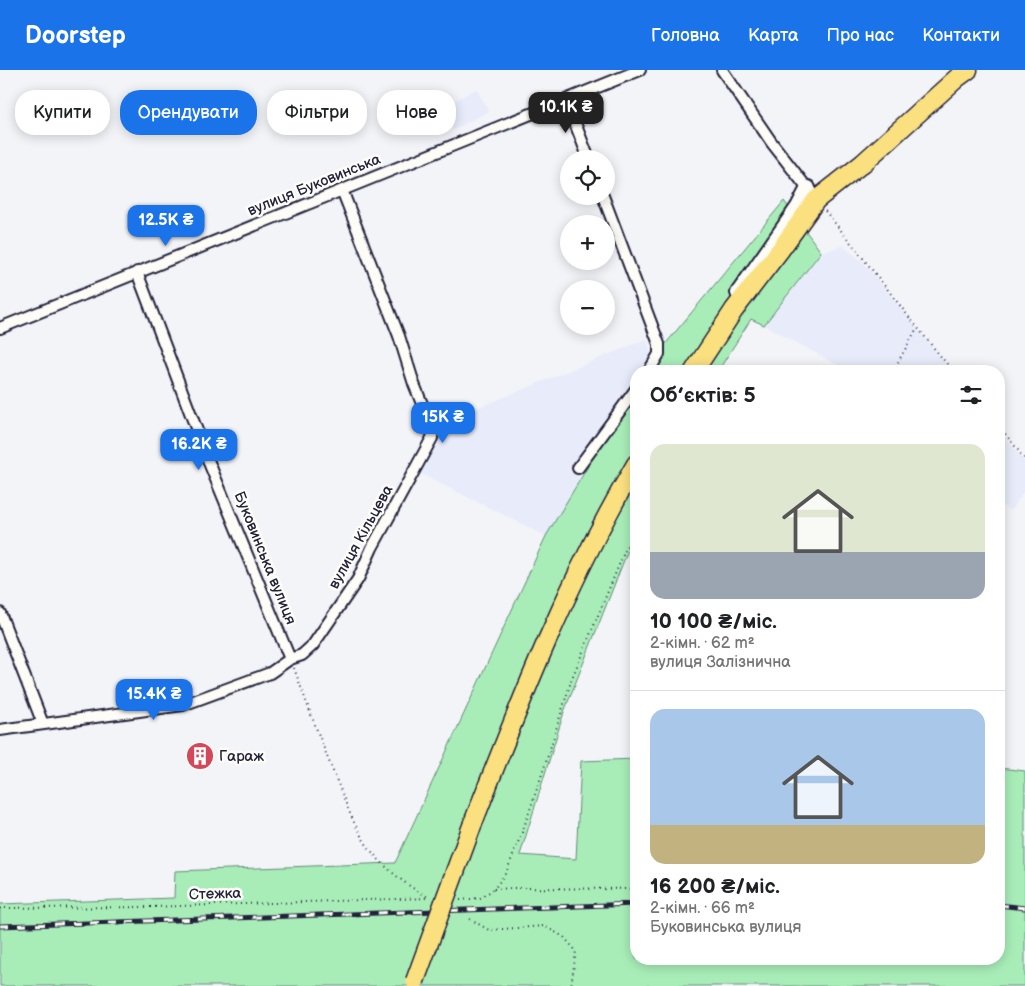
<!DOCTYPE html>
<html lang="uk">
<meta charset="utf-8">
<style>
:root{--surface:#fff;--page:#f2f2f2;--text:#202124;--muted:#757577;--line:#e0e0e0;--accent:#1a73e8}
body{margin:0;font-family:"Balsamiq Sans",sans-serif;background:var(--page);color:var(--text);height:100vh;display:flex;flex-direction:column;font-size:19px;white-space:nowrap}
*{box-sizing:border-box;margin:0}
p{font-size:16px;color:var(--muted)}
.icon{flex:none;width:28px;height:28px;fill:none;stroke:currentColor;stroke-width:2;stroke-linecap:round;stroke-linejoin:round}
.map{position:relative;flex:1;overflow:hidden}
.sheet{position:absolute;left:630px;top:295px;width:375px;height:600px;display:flex;flex-direction:column;background:var(--surface);border-radius:20px;box-shadow:0 2px 12px #0003}
.sheet>*{flex:none}
.hud{position:absolute;left:15px;top:20px;width:475px;height:45px;display:flex;gap:10px}
.buttons{position:absolute;left:560px;top:80px;display:grid;gap:10px}
.buttons a{display:grid;place-items:center;width:55px;height:55px;border-radius:50%;background:var(--surface);box-shadow:0 2px 12px #0003;font-size:25px}
.price{position:absolute;translate:-50% -42px;padding:0 11px;border-radius:10px;background:var(--accent);color:#fff;font-size:16px;line-height:32px;filter:drop-shadow(0 1px 2px #0008)}
.price::after{content:'';position:absolute;left:50%;top:30px;width:15px;height:11px;margin-left:-8px;background:inherit;clip-path:polygon(0 0,100% 0,50% 100%)}
.price.selected{background:#222;color:#fff}
ul{padding:0;list-style:none}
li{display:grid;align-content:center;gap:10px;height:265px;padding:0 20px}
li+li{border-top:1px solid var(--line)}
li span{display:grid;place-items:center;height:155px;border-radius:15px;color:#555}
li>.icon{margin-inline-start:auto}
span .icon{width:90px;height:90px;fill:#fffc;stroke-width:1}
li b{font-size:21px}
h2{display:flex;justify-content:space-between;align-items:center;height:60px;padding:0 20px;font-size:21px}
.pill{padding:0 18px;border-radius:20px;background:var(--surface);box-shadow:0 2px 12px #0003;font-size:18px;line-height:45px}
.pill.selected{background:var(--accent);color:#fff}
header{display:flex;align-items:center;gap:30px;box-sizing:border-box;height:70px;padding:0 25px;background:var(--accent);color:#fff}
header strong{font-size:24px}
nav{display:flex;gap:28px;margin-inline-start:auto;font-size:18px}
.map>svg:first-child{display:block}
.built{fill:#e7ebfa}
.green{fill:#a8edb8;stroke:#65887a}
.lines{fill:none;stroke-linecap:round;stroke-linejoin:round}
.street-casing{stroke:#22223b;stroke-width:14}
.secondary-casing{stroke:#22223b;stroke-width:18}
.highway-casing{stroke:#22223b;stroke-width:21}
.path{stroke:#22223b;stroke-width:2;stroke-dasharray:1 4;stroke-linecap:butt}
.street{stroke:#fdfcf7;stroke-width:10}
.secondary{stroke:#fdfcf7;stroke-width:14}
.highway{stroke:#fbe080;stroke-width:18}
.rail-casing{stroke:#22223b;stroke-width:5}
.rail{stroke:#fdfcf7;stroke-width:3;stroke-dasharray:9;stroke-linecap:butt}
.highway-bridge-casing{stroke:#22223b;stroke-width:21;stroke-linecap:butt}
.highway-bridge{stroke:#fbe080;stroke-width:18}
.labels{text-anchor:middle;dominant-baseline:central;stroke-width:5;stroke-linejoin:round;paint-order:stroke}
.street-label{font-size:15px;fill:#22223b;stroke:#fdfcf7}
.poi-label{font-size:15px;fill:#22223b;stroke:#fdfcf7;text-anchor:start}
</style>
<header>
<strong>Doorstep</strong>
<nav><a>Головна</a><a>Карта</a><a>Про нас</a><a>Контакти</a></nav>
</header>
<div class="map">
<svg width="1025" height="916" viewBox="0 0 1025 916">
<rect width="100%" height="100%" fill="#f3f4f8"/>
<filter id="ink" filterUnits="userSpaceOnUse"><feTurbulence type="fractalNoise" baseFrequency=".02" numOctaves="2"/><feDisplacementMap in="SourceGraphic" scale="10" xChannelSelector="R" yChannelSelector="G"/><feConvolveMatrix kernelMatrix="1 2 1 2 8 2 1 2 1" color-interpolation-filters="sRGB"/></filter>
<g filter="url(#ink)">
<path class="built" d="M476,19L489,41L453,60L442,38Z
M843,176L863,192L952,301H849L764,255L821,182Z
M647,269L653,289L646,301H636V317L546,466L421,404L441,365L438,354Z
M999,360L1025,392V419L1011,440L999,434Z"/>
<path class="green" d="M784,131L821,182L764,255L751,249L718,301H646L653,289Z
M636,317V460L564,642L520,785L576,789L581,691L636,689V889H999V698L1025,701V916H0V834L174,828L175,801L395,793L546,466Z"/>
<g class="lines">
<defs>
<path id="street" d="M722,0L772,73L811,123
M566,30L589,89
M603,126L659,274V284L649,301
M137,202L210,395L290,589
M0,258L640,0
M578,398L636,319
M0,543L43,654
M0,660L183,635L270,603L290,589L302,585L313,575L358,509L372,478L432,368L433,361L414,314L399,266L342,120"/>
<path id="secondary" d="M738,223L798,137L808,118"/>
<path id="highway" d="M694,301L734,240L780,180L816,130L863,93L957,8L968,0
M473,753C521,630 569,507 636,394"/>
</defs>
<use href="#street" class="street-casing"/>
<use href="#secondary" class="secondary-casing"/>
<use href="#highway" class="highway-casing"/>
<path class="path" d="M825,141C869,194 909,249 953,301
M893,301L917,258
M999,356L1025,389
M294,598C308,637 323,677 339,716C348,739 357,764 373,783C388,801 410,818 430,828
M494,819L516,818L636,819
M460,830L480,828L494,819L506,803L523,760L545,695L572,608L636,454
M0,838L150,837L428,828
M470,849L489,860L544,856L564,867L576,881L571,916"/>
<use href="#street" class="street"/>
<use href="#secondary" class="secondary"/>
<use href="#highway" class="highway"/>
<defs>
<path id="rail" d="M999,835L1025,838
M0,856L636,834"/>
</defs>
<use href="#rail" class="rail-casing"/>
<use href="#rail" class="rail"/>
<defs>
<path id="highway-bridge" d="M415,911L473,753"/>
</defs>
<use href="#highway-bridge" class="highway-bridge-casing"/>
<use href="#highway-bridge" class="highway-bridge"/>
</g>
</g>
<defs>
<symbol id="building-disc" viewBox="-11 -11 22 22"><circle r="9.5" fill="#d1495b" stroke="#fdfcf7"/><path d="M-4-6H4V6H1V3H-1V6H-4ZM-2.5-4.3h1.7v1.8h-1.7ZM.8-4.3h1.7v1.8H.8ZM-2.5-1h1.7V.8h-1.7ZM.8-1h1.7V.8H.8Z" fill="#fff"/></symbol>
</defs>
<g fill-rule="evenodd">
<use href="#building-disc" x="184" y="670" width="32" height="32"/>
</g>
<g class="labels">
<g class="street-label">
<text transform="translate(314 115) rotate(-22)">вулиця Буковинська</text>
<text transform="translate(361 467) rotate(-61)">вулиця Кільцева</text>
<text transform="translate(265 488) rotate(68)">Буковинська вулиця</text>
<text transform="translate(215 824) rotate(-2)">Стежка</text>
</g>
<g class="poi-label">
<text x="219" y="686">Гараж</text>
</g>
</g>
</svg>
<div class="buttons">
<a><svg class="icon" aria-label="locate" viewBox="0 0 24 24"><circle cx="12" cy="12" r="6"/><path d="M12 2v4M12 18v4M2 12h4M18 12h4"/></svg></a>
<a>+</a>
<a>−</a>
</div>
<b class="price selected" style="left:566px;top:64px">10.1K ₴</b>
<b class="price" style="left:166px;top:177px">12.5K ₴</b>
<b class="price" style="left:443px;top:374px">15K ₴</b>
<b class="price" style="left:199px;top:401px">16.2K ₴</b>
<b class="price" style="left:154px;top:651px">15.4K ₴</b>
<div class="hud">
<a class="pill">Купити</a>
<a class="pill selected">Орендувати</a>
<a class="pill">Фільтри</a>
<a class="pill">Нове</a>
</div>
<section class="sheet">
<h2>Об’єктів: 5<svg class="icon" aria-label="filters" viewBox="0 0 24 24"><path d="M4 7h16M4 17h16"/><circle cx="9" cy="7" r="2"/><circle cx="15" cy="17" r="2"/></svg></h2>
<ul>
<li><span style="background:linear-gradient(#dfe7d0 70%,#9aa5b1 0)"><svg class="icon" aria-label="home" viewBox="0 0 24 24"><path d="M3 11l9-7 9 7M6 9v11h12V9"/></svg></span><div><b>10 100 ₴/міс.</b><p>2-кімн. · 62 m²</p><p>вулиця Залізнична</p></div></li>
<li><span style="background:linear-gradient(#a9c7e8 75%,#c2b280 0)"><svg class="icon" aria-label="home" viewBox="0 0 24 24"><path d="M3 11l9-7 9 7M6 9v11h12V9"/></svg></span><div><b>16 200 ₴/міс.</b><p>2-кімн. · 66 m²</p><p>Буковинська вулиця</p></div></li>
</ul>
</section>
</div>
